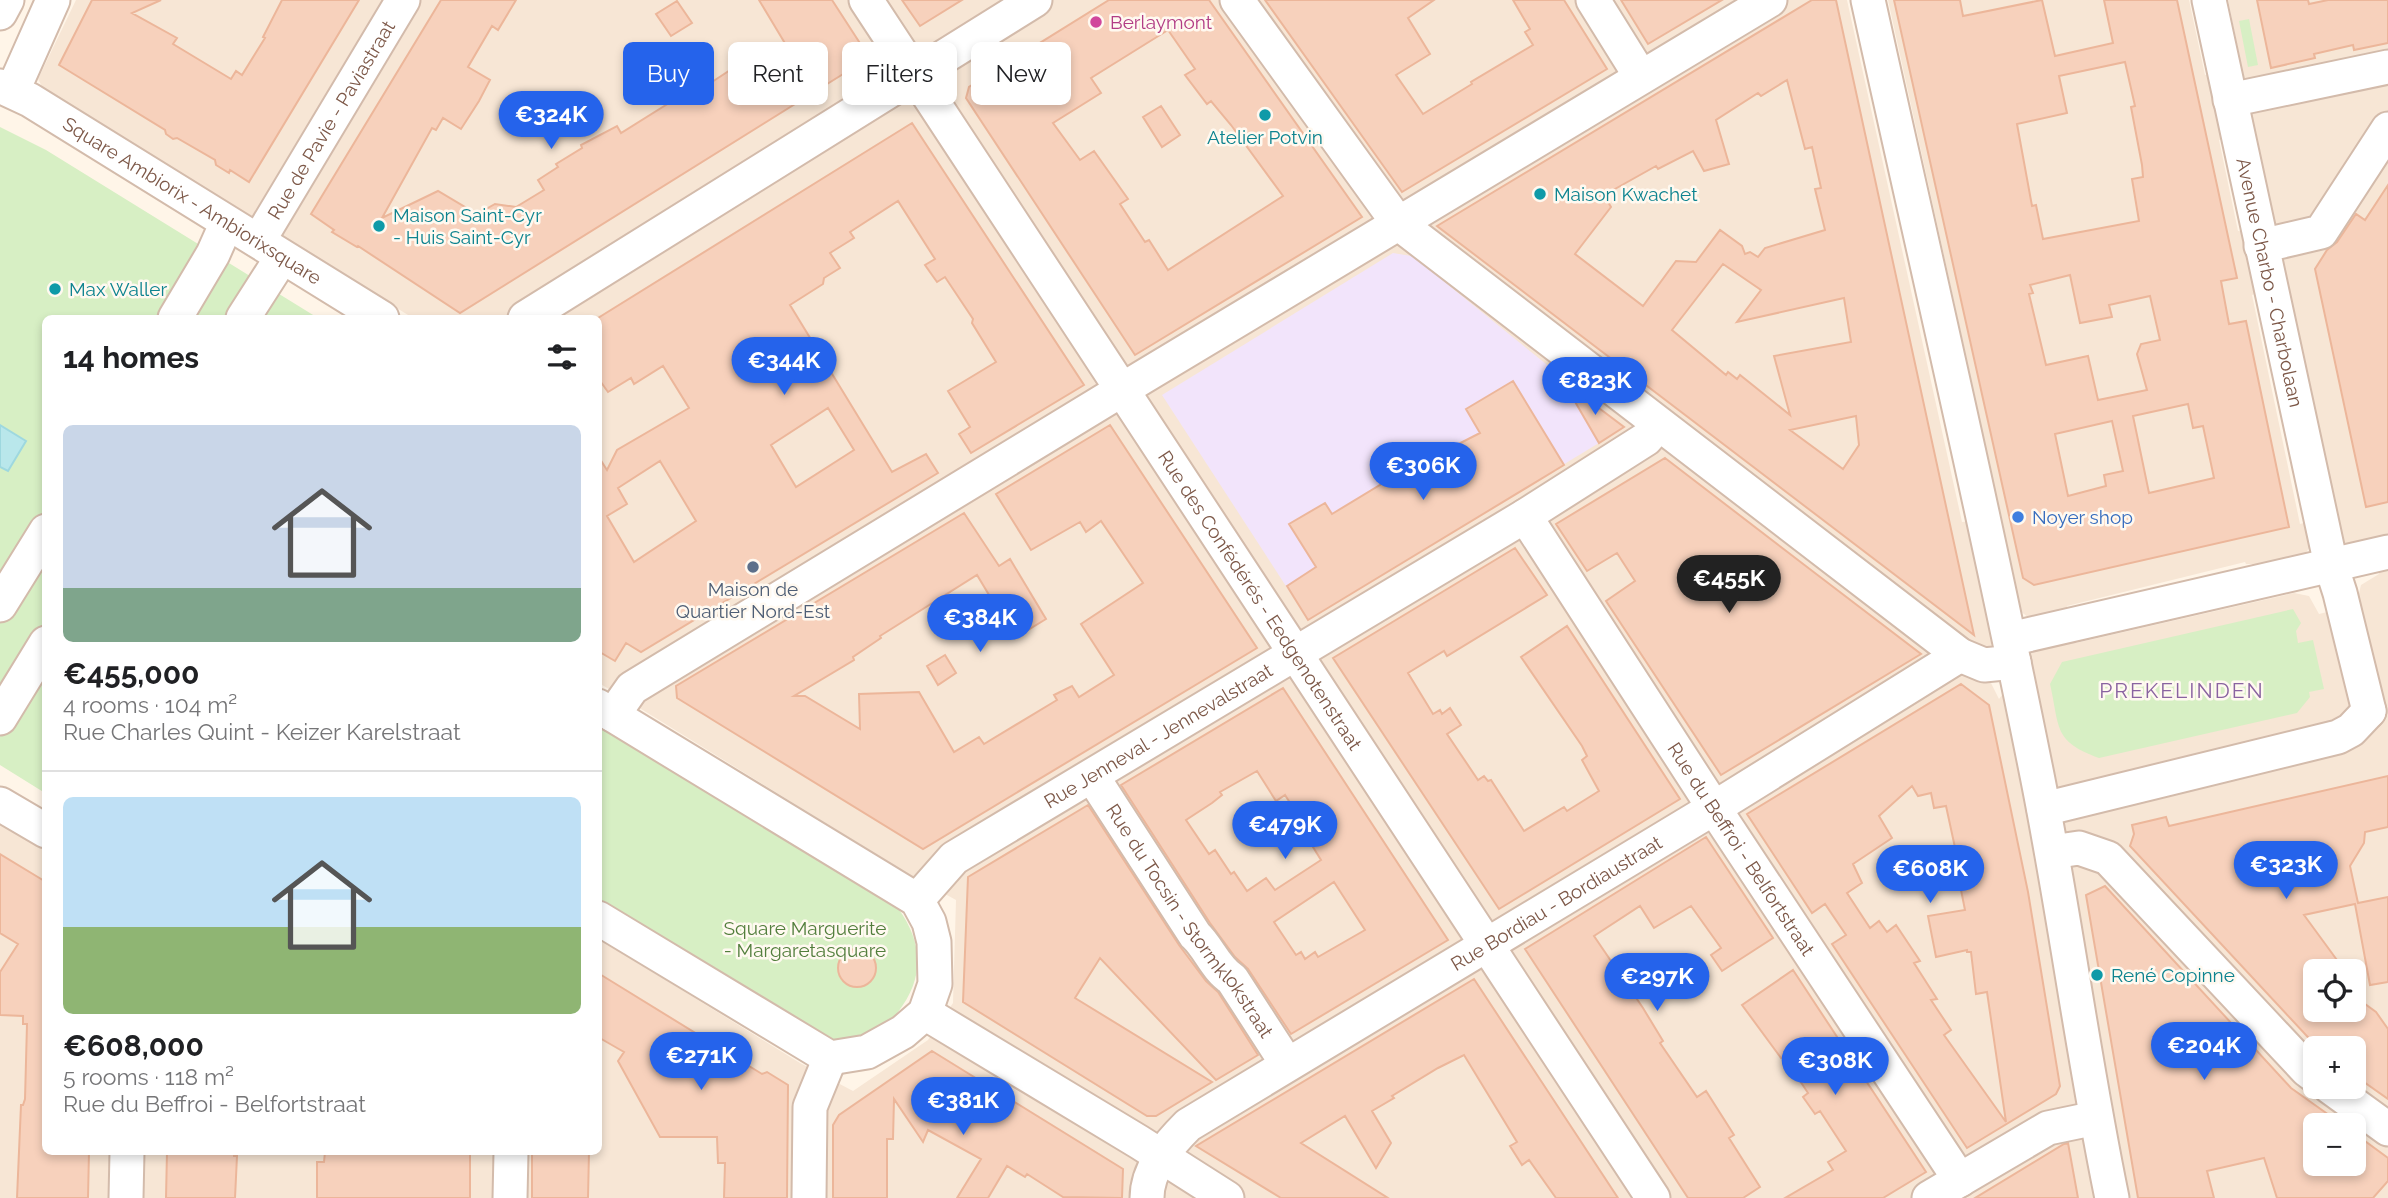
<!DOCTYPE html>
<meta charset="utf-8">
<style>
:root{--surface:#fff;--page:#f2f2f2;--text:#202124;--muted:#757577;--line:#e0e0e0;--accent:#2563eb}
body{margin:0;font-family:Raleway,sans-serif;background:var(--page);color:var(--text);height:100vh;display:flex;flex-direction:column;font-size:26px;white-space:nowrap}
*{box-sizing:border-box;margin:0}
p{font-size:23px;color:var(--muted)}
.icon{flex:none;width:38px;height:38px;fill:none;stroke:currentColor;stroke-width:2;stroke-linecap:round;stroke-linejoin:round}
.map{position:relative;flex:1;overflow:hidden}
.side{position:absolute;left:42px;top:315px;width:560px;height:840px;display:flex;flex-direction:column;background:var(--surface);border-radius:10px;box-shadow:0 4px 10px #0003}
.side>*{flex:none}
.banner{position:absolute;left:623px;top:42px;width:665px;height:63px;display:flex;gap:14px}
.tools{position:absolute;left:2303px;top:959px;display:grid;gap:14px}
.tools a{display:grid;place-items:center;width:63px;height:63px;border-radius:10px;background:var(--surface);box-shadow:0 4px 10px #0003;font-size:35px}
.price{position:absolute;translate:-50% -60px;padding:0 16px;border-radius:24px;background:var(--accent);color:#fff;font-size:23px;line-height:46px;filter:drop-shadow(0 2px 4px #0008)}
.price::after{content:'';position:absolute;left:50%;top:42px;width:21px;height:16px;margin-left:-10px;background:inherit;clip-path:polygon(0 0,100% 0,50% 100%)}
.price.selected{background:#222;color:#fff}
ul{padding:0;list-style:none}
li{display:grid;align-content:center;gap:14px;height:371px;padding:0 21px}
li+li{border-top:2px solid var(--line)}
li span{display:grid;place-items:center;height:217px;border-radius:10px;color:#555}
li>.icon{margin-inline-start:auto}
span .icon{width:126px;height:126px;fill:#fffc;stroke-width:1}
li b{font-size:30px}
h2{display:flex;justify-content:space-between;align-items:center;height:84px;padding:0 21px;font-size:30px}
.chip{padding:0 24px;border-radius:10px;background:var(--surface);box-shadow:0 4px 10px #0003;font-size:24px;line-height:63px}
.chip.selected{background:var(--accent);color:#fff}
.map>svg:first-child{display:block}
.residential{fill:#f7e6d5;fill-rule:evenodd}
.education{fill:#f2e4fb}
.green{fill:#d7efc4}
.water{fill:#b9e7eb;stroke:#9ed8df;stroke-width:2}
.building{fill:#f7d1bc;stroke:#ecb69a;stroke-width:2;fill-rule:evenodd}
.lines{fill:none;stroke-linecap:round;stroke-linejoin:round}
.minor-casing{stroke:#d3bbab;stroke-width:37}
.minor{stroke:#fff;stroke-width:33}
.hotel-dot{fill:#d1479c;stroke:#fff9f0;stroke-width:2.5}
.culture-dot{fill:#0f9aa8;stroke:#fff9f0;stroke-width:2.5}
.shop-dot{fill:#3f7fe0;stroke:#fff9f0;stroke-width:2.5}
.service-dot{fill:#5c6f8a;stroke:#fff9f0;stroke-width:2.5}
.labels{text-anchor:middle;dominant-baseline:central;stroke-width:5;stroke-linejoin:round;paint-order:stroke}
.hotel-label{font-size:19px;fill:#b23c85;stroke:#fff9f0;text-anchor:start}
.street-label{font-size:19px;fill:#7d5848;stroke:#fff9f0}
.culture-label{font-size:19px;fill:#0d838f;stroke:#fff9f0;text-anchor:start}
.shop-label{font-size:19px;fill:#366cbe;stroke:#fff9f0;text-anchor:start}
.service-label{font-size:19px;fill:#4e5e75;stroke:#fff9f0}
.park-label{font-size:19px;fill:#527e3c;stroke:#fff9f0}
.neighbourhood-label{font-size:21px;letter-spacing:2px;fill:#8963a0;stroke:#fff9f0}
</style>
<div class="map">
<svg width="2388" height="1198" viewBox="0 0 2388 1198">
<rect width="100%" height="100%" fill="#fff5e8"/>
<path class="residential" d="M76,0H1847L1962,522L1970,521L1994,641L1987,651L1958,670L1986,677L1991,683L1999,699L2026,664L2031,648L2073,632L2076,643L2294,593L2309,596L2319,614L2356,605L2361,585L2379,574L2373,544L2348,546L2342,542L2289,287L2281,288L2267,225L2275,223L2256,132L2248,133L2249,110L2388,74V1198H0V822L45,850L46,1152H598L599,939L800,1063L853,1091L928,1040L953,1003L956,900L905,872L599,683L598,318H413L45,92L38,79ZM2315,971H2354V1010H2315ZM2315,1048H2354V1087H2315ZM2315,1125H2354V1164H2315Z
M1888,0H2189L2205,75L2212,74L2226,138L2219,140L2238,231L2245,230L2258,293L2252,295L2300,524L2307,522L2311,545L2303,557L2253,571L2252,564H2246L2245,562L2067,606L2070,618L2034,622L2019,610L2008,582L2015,580Z
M2228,0H2388V51L2245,85L2235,70L2242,68Z"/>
<path class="education" d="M1393,253L1411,256L1421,263L1618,422L1617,432L1308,620L1162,395Z"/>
<path class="green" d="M2249,19L2258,65L2248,67L2239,21Z
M0,127L46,150L318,318H46L45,793L0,765V467L8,471L26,441L0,425Z
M2293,609L2301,623L2296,631L2298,643L2313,640L2324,689L2309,692L2310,697L2297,713L2099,758C2053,741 2060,728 2050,684L2062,662Z
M599,718L898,908C923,943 925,977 898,1012C889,1023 874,1036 859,1040C845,1043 830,1040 816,1038L599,905Z"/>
<path class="water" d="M0,425L26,441L8,471L0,467Z"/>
<path class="building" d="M92,0H161L132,13L177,38L173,44L231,79L236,71L242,75L265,38L263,37L282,0H359L249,182L230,170L229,173L216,165L215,160L177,138L173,139L166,134L165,130L59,65Z
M441,0H516L498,30L492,26L468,67L490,80L479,101L461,129L443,118L436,130L432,128L382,218L438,191L477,214L495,204L516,207L544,190L538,180L558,167L556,164L582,148L581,145L617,126L621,133L709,78L712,82L744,61L749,69L786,45L759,0H832L865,51L864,61L460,313L358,246L357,247L332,232L334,230L311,214Z
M902,0H962L920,26Z
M1109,0H1209L1362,217L1135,355L966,98L969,87ZM1168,30L1195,69L1185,75L1207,104L1211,101L1231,125L1283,196L1168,270L1149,240L1145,242L1120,204L1128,199L1094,151L1080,160L1053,123L1101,93L1091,78Z
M1265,0H1434L1408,18L1430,54L1396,75L1423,114L1472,84L1471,82L1533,45L1525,32L1530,29L1513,0H1564L1607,69L1402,192Z
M1621,0H1722L1648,44Z
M1812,0H1836L1974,635L1437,226ZM1787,80L1805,149L1812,147L1821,188L1815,189L1825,230L1765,248L1758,257L1750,252L1745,254L1742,246L1720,230L1696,262L1676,261L1643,306L1575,254L1611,207L1605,197L1615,189L1656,166L1658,169L1693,151L1704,171L1729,164L1716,120L1758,93L1761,96ZM1723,264L1761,290L1737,322L1844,298L1851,342L1774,356L1790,415L1740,375L1737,379L1728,372L1726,375L1672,330ZM1856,416L1859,445L1843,469L1790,430Z
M1894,0H1960L1963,16L2042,0L2055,56L2113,43L2104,0H2177L2237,278L2221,281L2229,324L2246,321L2289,527L2034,585L2023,578ZM2125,62L2135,106L2131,107L2142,165L2143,177L2132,179L2139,221L2043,239L2036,205L2032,206L2017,124L2067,113L2059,76ZM2070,275L2080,323L2112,317L2109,305L2150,296L2160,340L2141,344L2137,354L2147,390L2098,400L2088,356L2046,365L2029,294L2033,293L2030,285ZM2188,404L2193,428L2203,426L2214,478L2149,493L2133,416ZM2112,421L2123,471L2104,475L2106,486L2068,496L2055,434Z
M2257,0H2308L2309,4L2328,0H2388V43L2354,50L2353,45L2314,54L2315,58L2271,68Z
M677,1L692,23L671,36L656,14Z
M1161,106L1180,135L1162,147L1143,117Z
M912,123L1084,385L971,453L959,434L970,427L948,391L996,362L972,323L973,319L945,277L937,282L925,265L935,259L898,201L850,232L854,238L830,253L840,268L824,278L823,284L790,305L892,472L926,454L938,473L641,652L626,643L615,661L598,651V456L607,470L617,450L689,408L663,366L634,384L631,378L608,392L598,378V318ZM828,408L854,450L796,487L771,445ZM660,461L696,521L634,562L607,516L627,504L618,488Z
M2388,185V502L2366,507L2315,269L2327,250L2337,242L2356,214L2365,220Z
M1513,381L1564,465L1308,620L1287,586L1316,567L1289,524L1325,503L1332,514L1436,451L1439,454L1480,433L1466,409Z
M1563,381L1624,427L1599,443Z
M1110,425L1257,648L923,849L677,698L676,686L964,513L999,566L1010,559L1046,619L1015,638L977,575L880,636L881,638L853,657L854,660L794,696H805L860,729L859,694L919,692L954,752L979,737L984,744L1057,700L1054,695L1072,686L1079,697L1114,675L1081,624L1143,583L1101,521L1086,532L1080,522L1031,550L996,494Z
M1665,458L1811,570L1921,654L1721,775L1606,601L1635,581L1617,553L1587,571L1556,524Z
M1515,548L1547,595L1447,656L1444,651L1408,673L1433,714L1440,710L1442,714L1450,708L1461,725L1447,734L1478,780L1484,776L1488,781L1491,780L1524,831L1564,807L1567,811L1599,791L1582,760L1587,756L1582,746L1521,657L1567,626L1680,799L1499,909L1333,658Z
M945,655L956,673L938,685L927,666Z
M1961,684L1989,705L2028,892L2060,1086L2056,1094L1967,1148L1832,944L1846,935L1825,904L1812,913L1747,814ZM1912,786L1918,796L1931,793L1934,808L1946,806L1964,889L1961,890L1965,910L1928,916L1936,957L1967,950V952H1971L1976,994L1987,992L2006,1122L1944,1035L1951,1030L1931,1000L1937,999L1914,963L1920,961L1896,925L1887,932L1879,921L1870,928L1847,893L1862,883L1853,864L1892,838L1879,816Z
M1283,688L1448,940L1291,1034L1248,969L1235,957L1210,923L1121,785ZM1257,771L1276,801L1285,795L1306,828L1303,831L1321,860L1275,890L1266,878L1247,891L1234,872L1231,874L1215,850L1209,854L1186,820L1212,803L1222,795L1220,792ZM1334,882L1365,930L1318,957L1315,952L1305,959L1301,952L1296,955L1274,922Z
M2388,776V827L2365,832L2364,843L2350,866L2358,903L2388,897V982L2370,985L2355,904L2304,915L2345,971H2315V1010H2354V996L2376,1012L2388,1029V1099L2354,1075V1048H2318L2130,846L2134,834L2132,825L2166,817L2169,826Z
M1088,805L1179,945L1206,981L1218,992L1258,1055L1216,1080L1100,958L1075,998L1212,1082L1156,1116H1147L963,1002L968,877Z
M1706,837L1773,938L1722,971L1711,955L1721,948L1691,906L1654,928L1640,906L1594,936L1643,1008L1663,1041L1660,1043L1697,1097L1706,1091L1734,1135L1729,1138L1760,1187L1743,1198H1688L1525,949Z
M0,854L46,882V1152H89L88,1198H17L21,1105H23L25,1099L27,1024H23V1016L0,1015V972L18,944L0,933Z
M2105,886L2291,1088L2343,1125H2315V1164H2354V1133L2388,1158V1181L2373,1198H2277L2264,1158L2207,1171L2214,1198H2138L2086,895Z
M838 968a19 19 0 1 1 38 0a19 19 0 1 1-38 0Z
M1793,970L1926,1172L1883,1198H1785L1833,1170L1828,1162L1846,1151L1820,1111L1815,1114L1803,1097L1808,1093L1784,1057L1781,1058L1742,1005Z
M598,973L762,1074L767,1072L788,1085L787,1198H724L725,1163H718L717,1137H660L618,1061L624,1052L598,1037Z
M1474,979L1618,1198H1556L1529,1160L1522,1165L1510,1146L1517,1142L1464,1055L1438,1068L1392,1096L1394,1098L1372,1111L1391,1143L1376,1168L1345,1116L1301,1143L1388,1198H1281L1196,1146Z
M932,1051L1123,1169L1122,1198L1063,1197L1027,1174L1025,1177L1007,1166L988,1198H957L981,1159L928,1130L923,1142L894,1099L893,1139H887V1198H833V1125L839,1115Z
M2068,1143L2078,1198H1975L2064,1144Z
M167,1152H234V1156H237L235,1198H166Z
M325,1152H470V1198H317V1162H324Z
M532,1152H589L588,1198H532Z"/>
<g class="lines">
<defs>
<g id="minor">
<path id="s1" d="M866,0L1653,1198"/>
<path d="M1237,0L1398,223L1960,655L1984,665L2014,662"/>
<path d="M1593,0L1641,77"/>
<path d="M1868,0C1925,258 1985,515 2037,775C2065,915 2083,1058 2112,1198"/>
<path id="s2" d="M2209,0L2331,565L2340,593L2369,711"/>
<path d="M0,13L7,0"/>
<path id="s3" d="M0,86L30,100L382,318"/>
<path d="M13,90L53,0"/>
<path d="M2230,100L2388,67"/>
<path id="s4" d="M259,240L403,0"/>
<path d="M2261,246L2321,232L2388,129"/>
<path d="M175,318L213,254L221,236"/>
<path d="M243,318L275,268"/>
<path d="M525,318L1035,0"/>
<path id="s5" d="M1525,516L1714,808L1960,1180"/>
<path d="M0,605L46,531"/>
<path d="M2010,639L2388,552"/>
<path d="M598,706L917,900L929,922L934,942L935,984L925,1013L903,1032L867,1052L830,1058L598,918"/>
<path d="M613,715L632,688L1143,377L1770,0"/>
<path d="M0,718L46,643"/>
<path id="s6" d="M1092,776L1195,935C1209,948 1215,968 1232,979L1287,1064"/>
<path d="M0,804L46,831"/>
<path d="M2044,809L2338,737L2351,730L2369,711"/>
<path d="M2052,852L2079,848L2108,858L2307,1070L2315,1076"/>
<path id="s7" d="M917,900L954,858L1525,516L1646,439L1658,425"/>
<path d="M925,1013L1139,1142L1227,1198"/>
<path d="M2330,1087L2388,1129"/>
<path d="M126,1198L127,1152"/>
<path d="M510,1198L511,1152"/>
<path d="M809,1198L810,1107L830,1058"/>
<path id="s8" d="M1147,1198C1147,1169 1168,1145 1188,1125L1714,808L1960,655"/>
<path d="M1929,1198L2048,1128L2096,1118"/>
</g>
</defs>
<use href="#minor" class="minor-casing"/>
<use href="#minor" class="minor"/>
</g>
<circle class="hotel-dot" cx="1096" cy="22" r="7"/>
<g class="culture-dot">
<circle cx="1265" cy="115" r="7"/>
<circle cx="1540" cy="194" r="7"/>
<circle cx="379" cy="226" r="7"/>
<circle cx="55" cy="289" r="7"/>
<circle cx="2097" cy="975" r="7"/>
</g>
<circle class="shop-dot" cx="2018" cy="517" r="7"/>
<circle class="service-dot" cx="753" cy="567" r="7"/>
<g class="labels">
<g class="hotel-label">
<text x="1110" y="22">Berlaymont</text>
</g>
<g class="street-label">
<text stroke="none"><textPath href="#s4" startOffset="140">Rue de Pavie - Paviastraat</textPath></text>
<text stroke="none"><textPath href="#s3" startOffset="224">Square Ambiorix - Ambiorixsquare</textPath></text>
<text stroke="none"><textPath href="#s2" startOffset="289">Avenue Charbo - Charbolaan</textPath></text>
<text stroke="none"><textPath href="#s1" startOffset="718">Rue des Confédérés - Eedgenotenstraat</textPath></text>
<text stroke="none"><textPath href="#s7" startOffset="294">Rue Jenneval - Jennevalstraat</textPath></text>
<text stroke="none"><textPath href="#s5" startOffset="397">Rue du Beffroi - Belfortstraat</textPath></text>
<text stroke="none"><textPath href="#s8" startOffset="516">Rue Bordiau - Bordiaustraat</textPath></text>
<text stroke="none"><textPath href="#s6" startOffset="175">Rue du Tocsin - Stormklokstraat</textPath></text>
</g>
<g class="culture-label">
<text x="1265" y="137" text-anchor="middle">Atelier Potvin</text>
<text x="1554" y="194">Maison Kwachet</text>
<text x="393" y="215">Maison Saint-Cyr<tspan x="393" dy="22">- Huis Saint-Cyr</tspan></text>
<text x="69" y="289">Max Waller</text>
<text x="2111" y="975">René Copinne</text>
</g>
<g class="shop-label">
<text x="2032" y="517">Noyer shop</text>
</g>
<g class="service-label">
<text x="753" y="589">Maison de<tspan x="753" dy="22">Quartier Nord-Est</tspan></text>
</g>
<g class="park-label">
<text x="805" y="928">Square Marguerite<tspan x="805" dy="22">- Margaretasquare</tspan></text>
</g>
<g class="neighbourhood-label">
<text x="2182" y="690">PREKELINDEN</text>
</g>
</g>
</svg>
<div class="tools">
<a><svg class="icon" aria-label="locate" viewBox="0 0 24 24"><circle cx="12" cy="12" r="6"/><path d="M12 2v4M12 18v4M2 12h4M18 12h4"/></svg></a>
<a>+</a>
<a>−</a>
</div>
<b class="price" style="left:551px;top:151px">€324K</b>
<b class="price" style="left:784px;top:397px">€344K</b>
<b class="price" style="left:1595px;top:417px">€823K</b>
<b class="price" style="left:1423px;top:502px">€306K</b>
<b class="price selected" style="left:1729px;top:615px">€455K</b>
<b class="price" style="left:980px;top:654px">€384K</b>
<b class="price" style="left:1285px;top:861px">€479K</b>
<b class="price" style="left:2286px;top:901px">€323K</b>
<b class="price" style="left:1930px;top:905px">€608K</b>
<b class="price" style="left:1657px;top:1013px">€297K</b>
<b class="price" style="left:2204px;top:1082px">€204K</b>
<b class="price" style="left:701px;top:1092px">€271K</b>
<b class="price" style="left:1835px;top:1097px">€308K</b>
<b class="price" style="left:963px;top:1137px">€381K</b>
<div class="banner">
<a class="chip selected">Buy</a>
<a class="chip">Rent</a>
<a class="chip">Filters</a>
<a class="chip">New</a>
</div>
<section class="side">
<h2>14 homes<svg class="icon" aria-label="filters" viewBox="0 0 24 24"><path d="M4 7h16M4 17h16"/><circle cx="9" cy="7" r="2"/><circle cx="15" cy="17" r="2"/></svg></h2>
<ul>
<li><span style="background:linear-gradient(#c9d6e8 75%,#7fa58c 0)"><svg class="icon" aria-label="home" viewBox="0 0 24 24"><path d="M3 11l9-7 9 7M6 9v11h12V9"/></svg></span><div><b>€455,000</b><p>4 rooms · 104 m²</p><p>Rue Charles Quint - Keizer Karelstraat</p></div></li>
<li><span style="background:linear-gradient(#bfe0f5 60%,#8fb573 0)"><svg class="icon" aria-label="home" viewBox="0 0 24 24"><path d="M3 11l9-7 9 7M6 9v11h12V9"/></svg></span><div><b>€608,000</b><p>5 rooms · 118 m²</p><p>Rue du Beffroi - Belfortstraat</p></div></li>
</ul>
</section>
</div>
